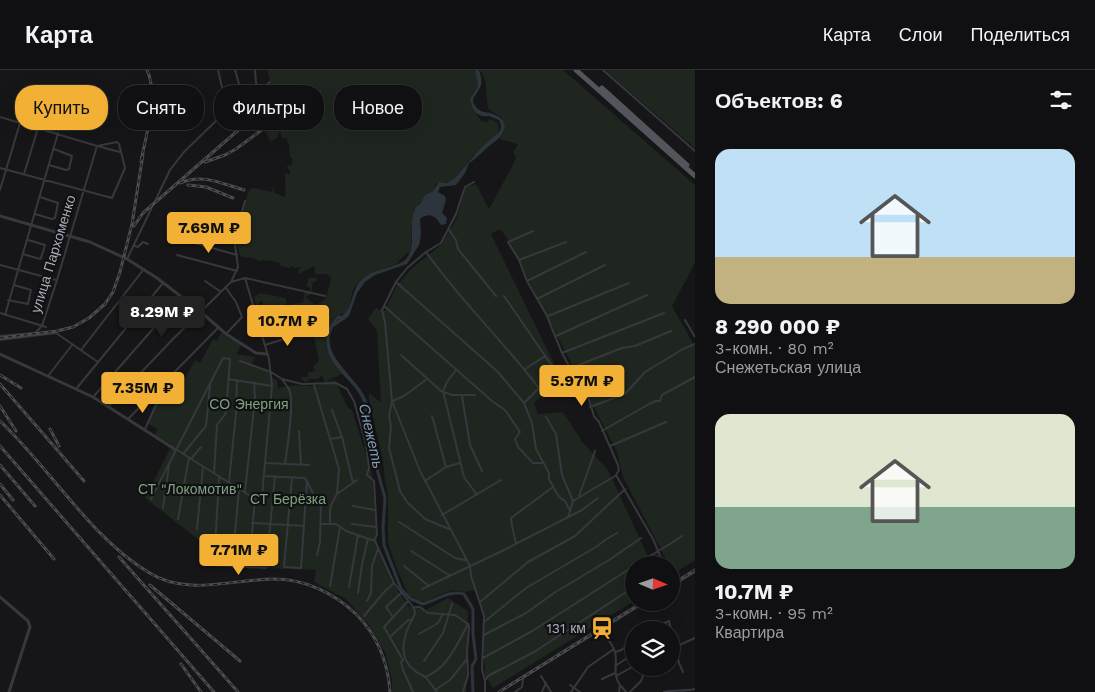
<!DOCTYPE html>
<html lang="ru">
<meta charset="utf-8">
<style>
:root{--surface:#101012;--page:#1e1e20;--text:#f1f3f6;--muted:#9c9d9f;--line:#303032;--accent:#f2b134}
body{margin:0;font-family:"Work Sans",sans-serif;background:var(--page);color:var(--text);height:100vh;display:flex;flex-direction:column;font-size:19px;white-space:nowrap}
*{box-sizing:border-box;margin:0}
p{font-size:16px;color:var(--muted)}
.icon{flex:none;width:28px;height:28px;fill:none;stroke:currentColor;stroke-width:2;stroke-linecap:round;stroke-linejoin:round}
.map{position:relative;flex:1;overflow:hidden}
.panel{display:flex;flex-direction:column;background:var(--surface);width:400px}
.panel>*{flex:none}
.top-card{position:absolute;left:15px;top:15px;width:475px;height:45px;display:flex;gap:10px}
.needle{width:32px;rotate:92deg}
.fabs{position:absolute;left:625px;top:486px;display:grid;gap:10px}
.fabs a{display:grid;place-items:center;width:55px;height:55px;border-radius:50%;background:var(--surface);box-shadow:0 5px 20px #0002,0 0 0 1px var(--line);font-size:25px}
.price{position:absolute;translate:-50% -42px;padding:0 11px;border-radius:5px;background:var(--accent);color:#111;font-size:16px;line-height:32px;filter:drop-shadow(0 1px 2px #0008)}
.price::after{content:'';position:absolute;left:50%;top:30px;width:15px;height:11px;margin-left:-8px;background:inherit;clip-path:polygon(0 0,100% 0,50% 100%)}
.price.selected{background:#222;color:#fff}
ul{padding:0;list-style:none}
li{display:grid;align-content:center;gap:10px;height:265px;padding:0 20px}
li span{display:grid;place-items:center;height:155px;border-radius:15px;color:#555}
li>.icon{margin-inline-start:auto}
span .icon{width:90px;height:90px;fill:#fffc;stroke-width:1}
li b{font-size:21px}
h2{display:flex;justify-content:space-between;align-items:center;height:60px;padding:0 20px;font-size:21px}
.chip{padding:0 18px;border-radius:20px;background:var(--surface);box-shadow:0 5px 20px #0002,0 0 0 1px var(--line);font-size:18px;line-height:45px}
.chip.selected{background:var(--accent);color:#111}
header{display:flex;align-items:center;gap:30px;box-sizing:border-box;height:70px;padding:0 25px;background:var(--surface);border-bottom:1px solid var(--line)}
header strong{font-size:24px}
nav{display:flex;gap:28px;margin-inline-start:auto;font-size:18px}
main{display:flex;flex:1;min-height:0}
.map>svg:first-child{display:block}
.green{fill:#1e261f}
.water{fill:#2c353c}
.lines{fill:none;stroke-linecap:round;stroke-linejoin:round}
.river{stroke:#2c353c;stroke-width:3}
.minor{stroke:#37383d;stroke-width:2}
.tertiary{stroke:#37383d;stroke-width:3}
.primary{stroke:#53555c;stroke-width:5}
.rail-casing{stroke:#4a4c52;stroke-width:3}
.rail{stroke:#111113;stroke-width:1;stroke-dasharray:4;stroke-linecap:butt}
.labels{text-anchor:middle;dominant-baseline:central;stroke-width:4.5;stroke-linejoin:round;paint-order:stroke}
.street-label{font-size:14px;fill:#a8adb8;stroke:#111113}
.park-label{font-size:14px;fill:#7fa381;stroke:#111113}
.poi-label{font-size:14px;fill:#a8adb8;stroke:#111113;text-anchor:end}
.water-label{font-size:15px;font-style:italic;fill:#7f9bb3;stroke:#111113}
</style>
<header>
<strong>Карта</strong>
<nav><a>Карта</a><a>Слои</a><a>Поделиться</a></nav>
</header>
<main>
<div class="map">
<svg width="695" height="622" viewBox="0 0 695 622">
<rect width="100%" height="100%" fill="#161618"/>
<path class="green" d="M267,0H475L478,16L471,27C472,37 476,43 481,51L487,52L490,49L498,53L499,59L497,64L472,87L454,109L448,113L441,112L436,114L433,121L425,125L421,133L416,137C409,151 413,167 410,182C402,185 399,194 392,196C376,202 359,205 352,223C351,228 351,234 349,238C346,244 340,244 337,246C328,253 324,267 326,278C328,288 336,296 342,304L325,312L335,310L348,338L352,340L372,404L377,473L392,512L408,536L426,540L448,528L468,541L466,622H392V610L386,584L369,555L346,529L314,512L316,500L202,496L203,473L145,428L172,375L155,365L157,359L147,353L159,330L156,327L161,318L169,323L181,306L185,308L195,290L200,293L213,269L217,271L221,263L241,275L237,284L255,287L252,294L269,302L271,307L277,310L278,318L295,315L314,316L325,313L322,305L318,309H309L306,313L301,309V307H307L309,302L315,301L313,296L319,291L312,257L316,254L315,235H308L301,245L300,241L302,237L299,236L291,237L288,235L303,232L305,222L309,221L311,218L306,217L309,208H316L317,211L313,212L311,224L305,227L315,235L326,229L331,208L326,204H315L314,196L299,204L298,200L301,197L295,198L292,196L289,198L281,196L280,193C273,191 267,189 259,191C251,186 248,189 240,186L235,166L240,145L250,119L253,118L272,122L274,116V123L285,127C286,118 285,112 285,103L289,105L291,103L287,97L288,95L291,96L293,90L290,87L289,75L286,68H282L280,60L277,68L271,71L269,70L266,61L268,60L276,62V56H279L280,53L285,49L286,45L271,14Z
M480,0H563L695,115V193L672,236L695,277V490L673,504L671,495H669L623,407L617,382L507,168L500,159L491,164L561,308L534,333L538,344L563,342L583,373L608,400L652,495H634V531L493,618L485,605L483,572L485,546L474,520L466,522L454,520L438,525L428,531H420L409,525L398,502L388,473V425L385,411L383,390L369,330V323L381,333L377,261L368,249L376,238L385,241L396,217L410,200L442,174L456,150L466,117L476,114L489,139L514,93L516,87L513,82L518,74L499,69L504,61L502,48L488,39L485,9Z
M605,0H695V78Z
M261,223L285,228L287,233L285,236L293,238V242L298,246L299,250L305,246L308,241L311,242V249C304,250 298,256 292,252L294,248H292L288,252L287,248L291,246L290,243L287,244L284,250L270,253L267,252L274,247L259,245V242L264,244L266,243L263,239V232L260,231L257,237L254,227Z"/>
<path class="water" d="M475,0H479C484,16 481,16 473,29C473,34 476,38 481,41C485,43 489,42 493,44C511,51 506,63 493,73C484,79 478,88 469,93L465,103L456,115L440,117L438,122L445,126L446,130L442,143L447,148L446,154L441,155L436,148L430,145L422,147L420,149L421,165L419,175L407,194L375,205L365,212L357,223L349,246L344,250L338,249C309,285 363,306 369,338H365C360,313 333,303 327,279C325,270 326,258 333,251C334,250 337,246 338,246C339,245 340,246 342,246C343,245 348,239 349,238C355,223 354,212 370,204C379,199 401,196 407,188C417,173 407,153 416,137L421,133L425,125L433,121L439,112L447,113L454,109L479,80L500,61L501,56L499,50L489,46C478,48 472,41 470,29L478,16Z"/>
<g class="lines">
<path class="river" d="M329,264L332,256L344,248
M365,334L375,392L385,428L383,458L384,475L401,519L411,529L423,534C437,530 449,520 464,524L473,539V564L476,589L472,596L473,622"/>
<path class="minor" d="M218,0L225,30L230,40
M235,0L244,31
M255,0L256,13L260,19
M603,0L695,81
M0,47L97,76L117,72L119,74L125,98L112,128L0,98
M49,95L66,100L69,99L72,86L54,79
M24,104L38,58
M474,112L465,117L456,144L441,173L426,182L407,198L396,212L382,240L385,252L392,331L420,401L470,496L471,506L484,546L482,599L485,611V622
M0,120L20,53
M35,144L52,149L55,148L58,133L40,127
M191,157L234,167
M449,160L456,170L458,179L496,226
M533,161L508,172L519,190L527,211L547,246L562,283L576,309L586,320L594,346L599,352L618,395L619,400L616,405L653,469L664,495
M184,170L237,185
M135,176L138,177L143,172L148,174
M426,182C460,230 503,271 539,318
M23,184L40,189L41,188L45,175L28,170
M177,185L237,201
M127,189L170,100L184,82L220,47L254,25L270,12
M519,190L566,172
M0,195L56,210
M245,208L269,289L272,316L262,426L255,429
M205,211L221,222
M527,211L586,182
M231,212L245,208L325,226
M396,212L497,301L524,333L532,353L536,379L549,403V409L559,427L565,431L570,441L568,447
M504,226L559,306L539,318L524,333
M537,229L605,195
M8,230L28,234L31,220L14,215
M384,236L492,331L505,340L520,362L515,369L518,377L533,393H543
M0,243L46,257
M5,245L58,63
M548,246L629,213
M685,250L695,267
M226,264L242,247L236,232L226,218
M0,266L35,263L42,256L57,210L97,76L120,82
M556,266L647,225
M0,270L56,263L98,292
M265,275L306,262
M81,280L144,199
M562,283L664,243
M401,285L441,321L452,325H475
M240,291L271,302L282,309L302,314L336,313L347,319L354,331L366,374L369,398L367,405L374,411L377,465L374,470
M571,298L622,278L635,276L671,261
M525,299L545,286
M456,300L447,312L443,321L464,407L477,425
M48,306L72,275
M228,309L272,316
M282,309C284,312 287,316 289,319C295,333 287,378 285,394
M314,315L339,399L337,424L331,435L330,440V453
M76,319L163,213
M94,326L181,227
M462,326L470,375L482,401
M392,331L389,346L391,356L389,378L400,421L407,432L425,449L449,459
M392,331L404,326L427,309
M109,336L173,269L231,212L238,197L234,167L245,131
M590,337L625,324L645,302L683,279L695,274
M332,340L342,367L353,413
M432,346L446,397
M546,347L556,364L562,405L573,431
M129,348L218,258
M145,359L156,335
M299,361L301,394
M602,361L649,334L656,331H660L662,325L695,307
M330,369L342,367
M610,376L666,352
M177,380L255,429
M183,384L206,356L210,316
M191,389L201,377
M265,393L309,395
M264,406L305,408L316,429H321L320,472L317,485
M219,407L214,495L266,498L275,406
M292,408L284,497L301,498L307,411
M425,411L446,397L460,393
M229,412L236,343L237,310
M245,422L255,328L254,312
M337,424L357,410
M579,426L595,381
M151,429L223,288L230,289L226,343L217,355L214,403
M353,436L375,440
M163,438L169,396
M570,441L573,431L615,406
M442,445L501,410
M178,449L189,387
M399,452L455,488L465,490
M252,453L304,456
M321,454H336L346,461L375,471L394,513L414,538L415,544C405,561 395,586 415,601C418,604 422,604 425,607C430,611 433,618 437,622
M352,454L376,457
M197,459L203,397
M516,473L512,456L511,448L553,417
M411,481L449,505
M635,495C650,485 667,477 682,466
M404,496L429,516
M232,497L239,419
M249,498L255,429
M671,508L675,512
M330,516L340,457
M349,517L358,465
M671,517L695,502
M422,519L500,482L582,440L598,428
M358,523L362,494L368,469
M367,531L371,523L372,496L378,479
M480,532L528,492L575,466L625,419
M414,538L416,537H420L428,543L455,545L468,554L469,557L467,582L468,605L463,622
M364,546L385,521L394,513
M393,547L386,537L401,523
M484,552L526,518L596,477L605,470L617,463
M602,560C606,567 613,575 615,582C618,594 612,604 620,615L619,622
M650,560L669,551L679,593L683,602
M419,564L438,553L443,544
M484,565L526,543L554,523L609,490L641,468
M390,567L408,550H411
M671,579L695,568
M616,582L623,579L634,569
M483,588L534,560L634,496
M403,590L384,557L408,531
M403,590L401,592L403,600L413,622
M424,591L443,563L452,534
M615,596L632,585
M541,606L551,622
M616,606L634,596
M425,607C448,598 457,574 468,554
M602,609L615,603
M485,611L488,606L534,582L634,517
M570,615L580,622
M621,616L626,622
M435,620L450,610L467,589
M515,622L522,617L523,608L646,532
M542,622L546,613
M571,622L588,597L614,579
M630,622L641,611L643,606
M664,622C675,619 684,622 695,619"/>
<path class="tertiary" d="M0,146L90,172L127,189L157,208L201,242L226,264L256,283L267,284
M0,284L93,327L176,380
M0,527L28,551L30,557L9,622"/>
<path class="primary" d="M576,0L695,106
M602,18L687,95"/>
<defs>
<path id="rail" d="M141,91C146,64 159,26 147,0
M205,92L225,85L236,79L283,44
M180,113C203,103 222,114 244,120
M188,115L206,117L233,128
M134,156L143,143L251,49
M0,268L57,261L73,257L89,248L105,234L113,222L120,202L132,154L143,84
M0,305L21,318
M0,314L84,411
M0,336L16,361
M0,351C49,397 91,468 148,502C187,527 232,509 274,509C305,509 334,523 356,544C377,565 388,593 390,622
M50,359L59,376
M0,376L214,622
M0,395L35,436
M0,414L13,430
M0,425L54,489
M119,487L238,622
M150,515L240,591
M671,515L695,500
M181,594L201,622
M499,622L643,532"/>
</defs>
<use href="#rail" class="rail-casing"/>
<use href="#rail" class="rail"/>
</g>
<defs>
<symbol id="station-bare" viewBox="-9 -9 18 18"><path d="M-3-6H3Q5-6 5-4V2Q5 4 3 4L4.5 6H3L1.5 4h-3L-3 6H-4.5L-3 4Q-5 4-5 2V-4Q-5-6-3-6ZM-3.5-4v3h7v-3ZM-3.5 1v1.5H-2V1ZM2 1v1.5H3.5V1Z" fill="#f2b134" stroke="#111113" stroke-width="2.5" paint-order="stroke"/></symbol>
</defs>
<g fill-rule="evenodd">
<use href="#station-bare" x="586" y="542" width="32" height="32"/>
</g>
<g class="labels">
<g class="street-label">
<text transform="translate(53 184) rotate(-73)">улица Пархоменко</text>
</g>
<g class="park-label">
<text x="249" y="334">СО Энергия</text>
<text x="190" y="419">СТ "Локомотив"</text>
<text x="288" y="429">СТ Берёзка</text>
</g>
<g class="poi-label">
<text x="586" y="558">131 км</text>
</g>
<g class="water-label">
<text transform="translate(371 366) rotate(77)">Снежеть</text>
</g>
</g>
</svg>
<div class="fabs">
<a><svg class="needle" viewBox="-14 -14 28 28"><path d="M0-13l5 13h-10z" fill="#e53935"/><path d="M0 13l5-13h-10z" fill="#9c9d9f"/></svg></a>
<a><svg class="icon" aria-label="layers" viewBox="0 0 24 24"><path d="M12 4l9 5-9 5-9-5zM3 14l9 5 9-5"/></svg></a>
</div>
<b class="price" style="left:209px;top:184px">7.69M ₽</b>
<b class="price selected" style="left:162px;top:268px">8.29M ₽</b>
<b class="price" style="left:288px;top:277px">10.7M ₽</b>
<b class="price" style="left:582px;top:337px">5.97M ₽</b>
<b class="price" style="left:143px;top:344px">7.35M ₽</b>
<b class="price" style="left:239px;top:506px">7.71M ₽</b>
<div class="top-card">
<a class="chip selected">Купить</a>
<a class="chip">Снять</a>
<a class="chip">Фильтры</a>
<a class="chip">Новое</a>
</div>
</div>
<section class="panel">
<h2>Объектов: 6<svg class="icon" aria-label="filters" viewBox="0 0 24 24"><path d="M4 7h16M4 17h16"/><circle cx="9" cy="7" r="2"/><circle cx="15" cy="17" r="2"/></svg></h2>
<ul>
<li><span style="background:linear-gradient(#bfe0f5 70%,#c2b280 0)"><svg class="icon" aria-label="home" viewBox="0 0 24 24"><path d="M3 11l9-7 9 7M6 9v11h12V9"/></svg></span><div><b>8 290 000 ₽</b><p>3-комн. · 80 m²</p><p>Снежетьская улица</p></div></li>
<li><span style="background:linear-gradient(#dfe7d0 60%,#7fa58c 0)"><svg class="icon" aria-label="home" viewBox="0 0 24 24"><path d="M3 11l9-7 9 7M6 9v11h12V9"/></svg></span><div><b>10.7M ₽</b><p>3-комн. · 95 m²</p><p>Квартира</p></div></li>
</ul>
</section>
</main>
